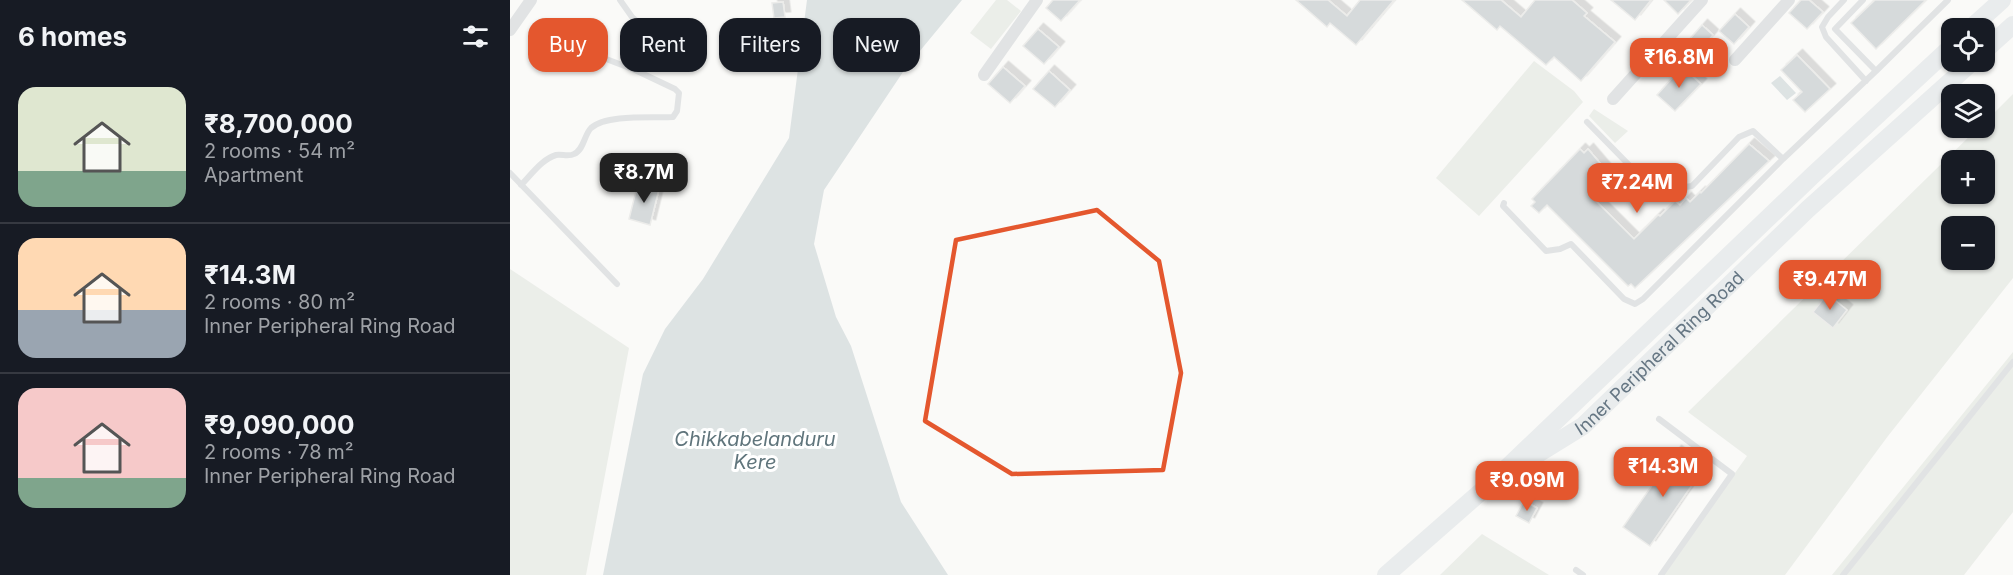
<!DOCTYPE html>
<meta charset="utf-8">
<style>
:root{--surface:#171b24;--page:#242831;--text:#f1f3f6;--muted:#9ea1a6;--line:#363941;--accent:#e4572e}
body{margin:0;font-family:Inter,sans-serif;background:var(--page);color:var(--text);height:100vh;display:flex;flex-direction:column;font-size:22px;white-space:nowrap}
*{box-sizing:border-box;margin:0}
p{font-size:20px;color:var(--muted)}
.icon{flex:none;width:33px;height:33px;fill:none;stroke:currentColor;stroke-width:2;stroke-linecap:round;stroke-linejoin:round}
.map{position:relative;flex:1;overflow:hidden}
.details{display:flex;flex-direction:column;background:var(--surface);width:510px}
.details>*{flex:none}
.top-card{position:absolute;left:18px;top:18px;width:570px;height:54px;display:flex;gap:12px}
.controls{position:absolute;left:1431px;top:18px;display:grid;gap:12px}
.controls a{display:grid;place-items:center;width:54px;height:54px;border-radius:12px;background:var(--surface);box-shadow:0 2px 4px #0004;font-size:30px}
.price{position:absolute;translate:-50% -51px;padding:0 14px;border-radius:12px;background:var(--accent);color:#fff;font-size:20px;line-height:39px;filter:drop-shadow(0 2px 3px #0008)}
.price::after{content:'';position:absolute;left:50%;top:36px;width:18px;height:14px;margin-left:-9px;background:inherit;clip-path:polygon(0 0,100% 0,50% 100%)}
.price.current{background:#222;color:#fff}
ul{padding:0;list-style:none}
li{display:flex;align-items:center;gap:18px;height:150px;padding:0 18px}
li+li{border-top:2px solid var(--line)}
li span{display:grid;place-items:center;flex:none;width:168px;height:120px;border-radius:18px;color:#555}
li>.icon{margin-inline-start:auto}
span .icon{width:72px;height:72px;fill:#fffc;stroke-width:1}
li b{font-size:26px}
h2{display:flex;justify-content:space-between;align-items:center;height:72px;padding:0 18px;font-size:26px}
.pill{padding:0 21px;border-radius:18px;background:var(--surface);box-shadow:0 2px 4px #0004;font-size:21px;line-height:54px}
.pill.current{background:var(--accent);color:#fff}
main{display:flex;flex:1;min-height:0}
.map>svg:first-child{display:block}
.green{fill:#dadfd7;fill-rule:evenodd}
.water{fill:#bbc7cb}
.building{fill:#aab3b9;stroke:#dcdcda;stroke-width:1.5;filter:url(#shadow)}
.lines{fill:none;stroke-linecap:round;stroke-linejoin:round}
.service{stroke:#c3c8cc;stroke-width:6}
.minor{stroke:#c3c8cc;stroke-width:12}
.primary{stroke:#d6dbdf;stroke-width:18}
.marked{fill:none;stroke:#e4572e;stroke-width:4.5;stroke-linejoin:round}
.labels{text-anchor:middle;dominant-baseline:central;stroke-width:6;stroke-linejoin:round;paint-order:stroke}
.street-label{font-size:18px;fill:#657683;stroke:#fff}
.water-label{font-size:20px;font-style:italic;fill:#60757c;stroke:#fff}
</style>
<main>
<section class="details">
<h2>6 homes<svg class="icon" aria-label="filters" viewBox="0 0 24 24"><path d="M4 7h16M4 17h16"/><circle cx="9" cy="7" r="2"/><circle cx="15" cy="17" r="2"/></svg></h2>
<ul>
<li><span style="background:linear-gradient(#dfe7d0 70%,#7fa58c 0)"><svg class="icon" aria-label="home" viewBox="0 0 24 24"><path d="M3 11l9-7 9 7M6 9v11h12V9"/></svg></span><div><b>₹8,700,000</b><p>2 rooms · 54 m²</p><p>Apartment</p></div></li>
<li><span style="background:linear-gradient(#ffd9b3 60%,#9aa5b1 0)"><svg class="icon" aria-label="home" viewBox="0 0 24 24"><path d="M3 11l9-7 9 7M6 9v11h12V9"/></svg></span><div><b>₹14.3M</b><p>2 rooms · 80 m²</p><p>Inner Peripheral Ring Road</p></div></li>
<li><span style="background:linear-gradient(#f6c9c9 75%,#7fa58c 0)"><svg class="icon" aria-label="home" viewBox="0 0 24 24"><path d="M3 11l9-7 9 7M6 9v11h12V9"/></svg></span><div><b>₹9,090,000</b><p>2 rooms · 78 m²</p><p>Inner Peripheral Ring Road</p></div></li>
</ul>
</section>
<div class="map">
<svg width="1503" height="575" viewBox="0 0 1503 575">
<defs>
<filter id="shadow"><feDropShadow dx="5.5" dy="-5.5" stdDeviation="0" flood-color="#0004"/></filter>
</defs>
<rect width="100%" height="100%" fill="#fafaf8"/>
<path class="green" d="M486,0H497L511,11L481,49L460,33Z
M1024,61L1064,91L1073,102L969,216L926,178Z
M1503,94V278L1378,436L1275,575H1153L1237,456L1178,412L1468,128H1474L1475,122ZM1442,160H1474V194H1442ZM1442,226H1474V260H1442Z
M1084,109L1118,131L1105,143L1079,116Z
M0,269L119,348L76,575H0Z
M1503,352V512L1454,575H1322Z
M972,534L1039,575H930Z"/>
<path class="water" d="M297,0H452L395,69L314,190L304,244L326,317L341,346L391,502L438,575H93L133,374L155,329L193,279L279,138Z
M1270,76L1286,93L1277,100L1261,83Z"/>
<path class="building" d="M543,0H570L551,21L536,8Z
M786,0H818L837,16L850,0H884L846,45L820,23L817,27Z
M952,0H991L1011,17L1025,0H1062L1077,13L1074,16L1105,42L1071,81L1044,57L1036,65L990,26L987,30Z
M1101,0H1141L1125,20Z
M1154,0H1181L1168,14Z
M1291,0H1299L1313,12L1297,29L1279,13Z
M1365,0H1416L1366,49L1341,23Z
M273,2L275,17L264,18L262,3Z
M1225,14L1239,27L1224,44L1209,31Z
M1192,25L1203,35L1181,60L1170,50Z
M528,29L549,47L534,64L513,46Z
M1287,55L1320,89L1295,112L1283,100L1292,92L1271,70Z
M493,67L515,86L500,103L478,84Z
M1172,67L1191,84L1165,111L1147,95Z
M539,71L560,90L545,107L523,89Z
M1239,144L1259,161L1125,288L1121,284L1118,286L1037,205L1029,213L1021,206L1025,202L1022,199L1070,149L1074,153L1078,149L1095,169L1092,172L1096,176L1079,194L1124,239L1148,215L1150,216L1165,201L1170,205L1176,198L1180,202L1190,192L1191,193Z
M128,183L149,189L140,225L119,219Z
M1317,294L1337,310L1323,328L1303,312Z
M1166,451L1193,469L1140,546L1113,527Z
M1014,501L1027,508L1019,523L1006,516Z"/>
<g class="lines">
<path class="service" d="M1334,0L1318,17L1312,27L1316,37L1356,81
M91,57L125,70
M1366,71L1438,0
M1273,159L1366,71L1325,29L1353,0
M0,173L107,284
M11,185C21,175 32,159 46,155C52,154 59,157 64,154C74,150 74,135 81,128C96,114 142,118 163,117L167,111L169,93L165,89L125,70L139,42L140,33L122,17L110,0
M994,203L993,206L1036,251L1050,249L1061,244L1114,299L1125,304L1133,299L1273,159L1243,131L1229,137L1182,186L1168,188H1149L1123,172L1122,168L1077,122
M1149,419L1222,474L1151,575
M1066,570L1073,575
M1333,575L1503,362"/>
<path class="minor" d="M0,30L21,0
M1225,60L1279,0
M474,75L527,0
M1103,99L1192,0"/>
<g class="primary">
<path d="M1461,28L1492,0"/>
<path d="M1474,51L1503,25"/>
<path id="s1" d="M1013,463L1073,426L1298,209L1462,62"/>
<path d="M876,575L982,482L1303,175L1442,46"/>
</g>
</g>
<path d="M0 0H1503V575H0ZM587,210L649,261L671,373L653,470L502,474L415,421L446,240Z" fill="#fafaf8" fill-opacity=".55" fill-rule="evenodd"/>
<path class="marked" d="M587,210L649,261L671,373L653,470L502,474L415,421L446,240Z"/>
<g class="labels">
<g class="street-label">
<text stroke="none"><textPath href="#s1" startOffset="176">Inner Peripheral Ring Road</textPath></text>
</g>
<g class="water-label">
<text x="245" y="439">Chikkabelanduru<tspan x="245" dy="23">Kere</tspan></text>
</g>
</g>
</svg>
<div class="controls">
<a><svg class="icon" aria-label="locate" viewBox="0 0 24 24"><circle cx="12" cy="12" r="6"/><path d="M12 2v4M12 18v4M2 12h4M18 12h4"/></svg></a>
<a><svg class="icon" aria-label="layers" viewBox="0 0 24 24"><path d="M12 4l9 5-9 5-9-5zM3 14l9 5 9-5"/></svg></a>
<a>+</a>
<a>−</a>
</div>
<b class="price" style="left:1169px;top:89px">₹16.8M</b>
<b class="price current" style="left:134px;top:204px">₹8.7M</b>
<b class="price" style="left:1127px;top:214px">₹7.24M</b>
<b class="price" style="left:1320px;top:311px">₹9.47M</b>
<b class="price" style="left:1153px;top:498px">₹14.3M</b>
<b class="price" style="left:1017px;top:512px">₹9.09M</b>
<div class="top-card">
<a class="pill current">Buy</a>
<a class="pill">Rent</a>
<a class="pill">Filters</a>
<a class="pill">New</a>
</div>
</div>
</main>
